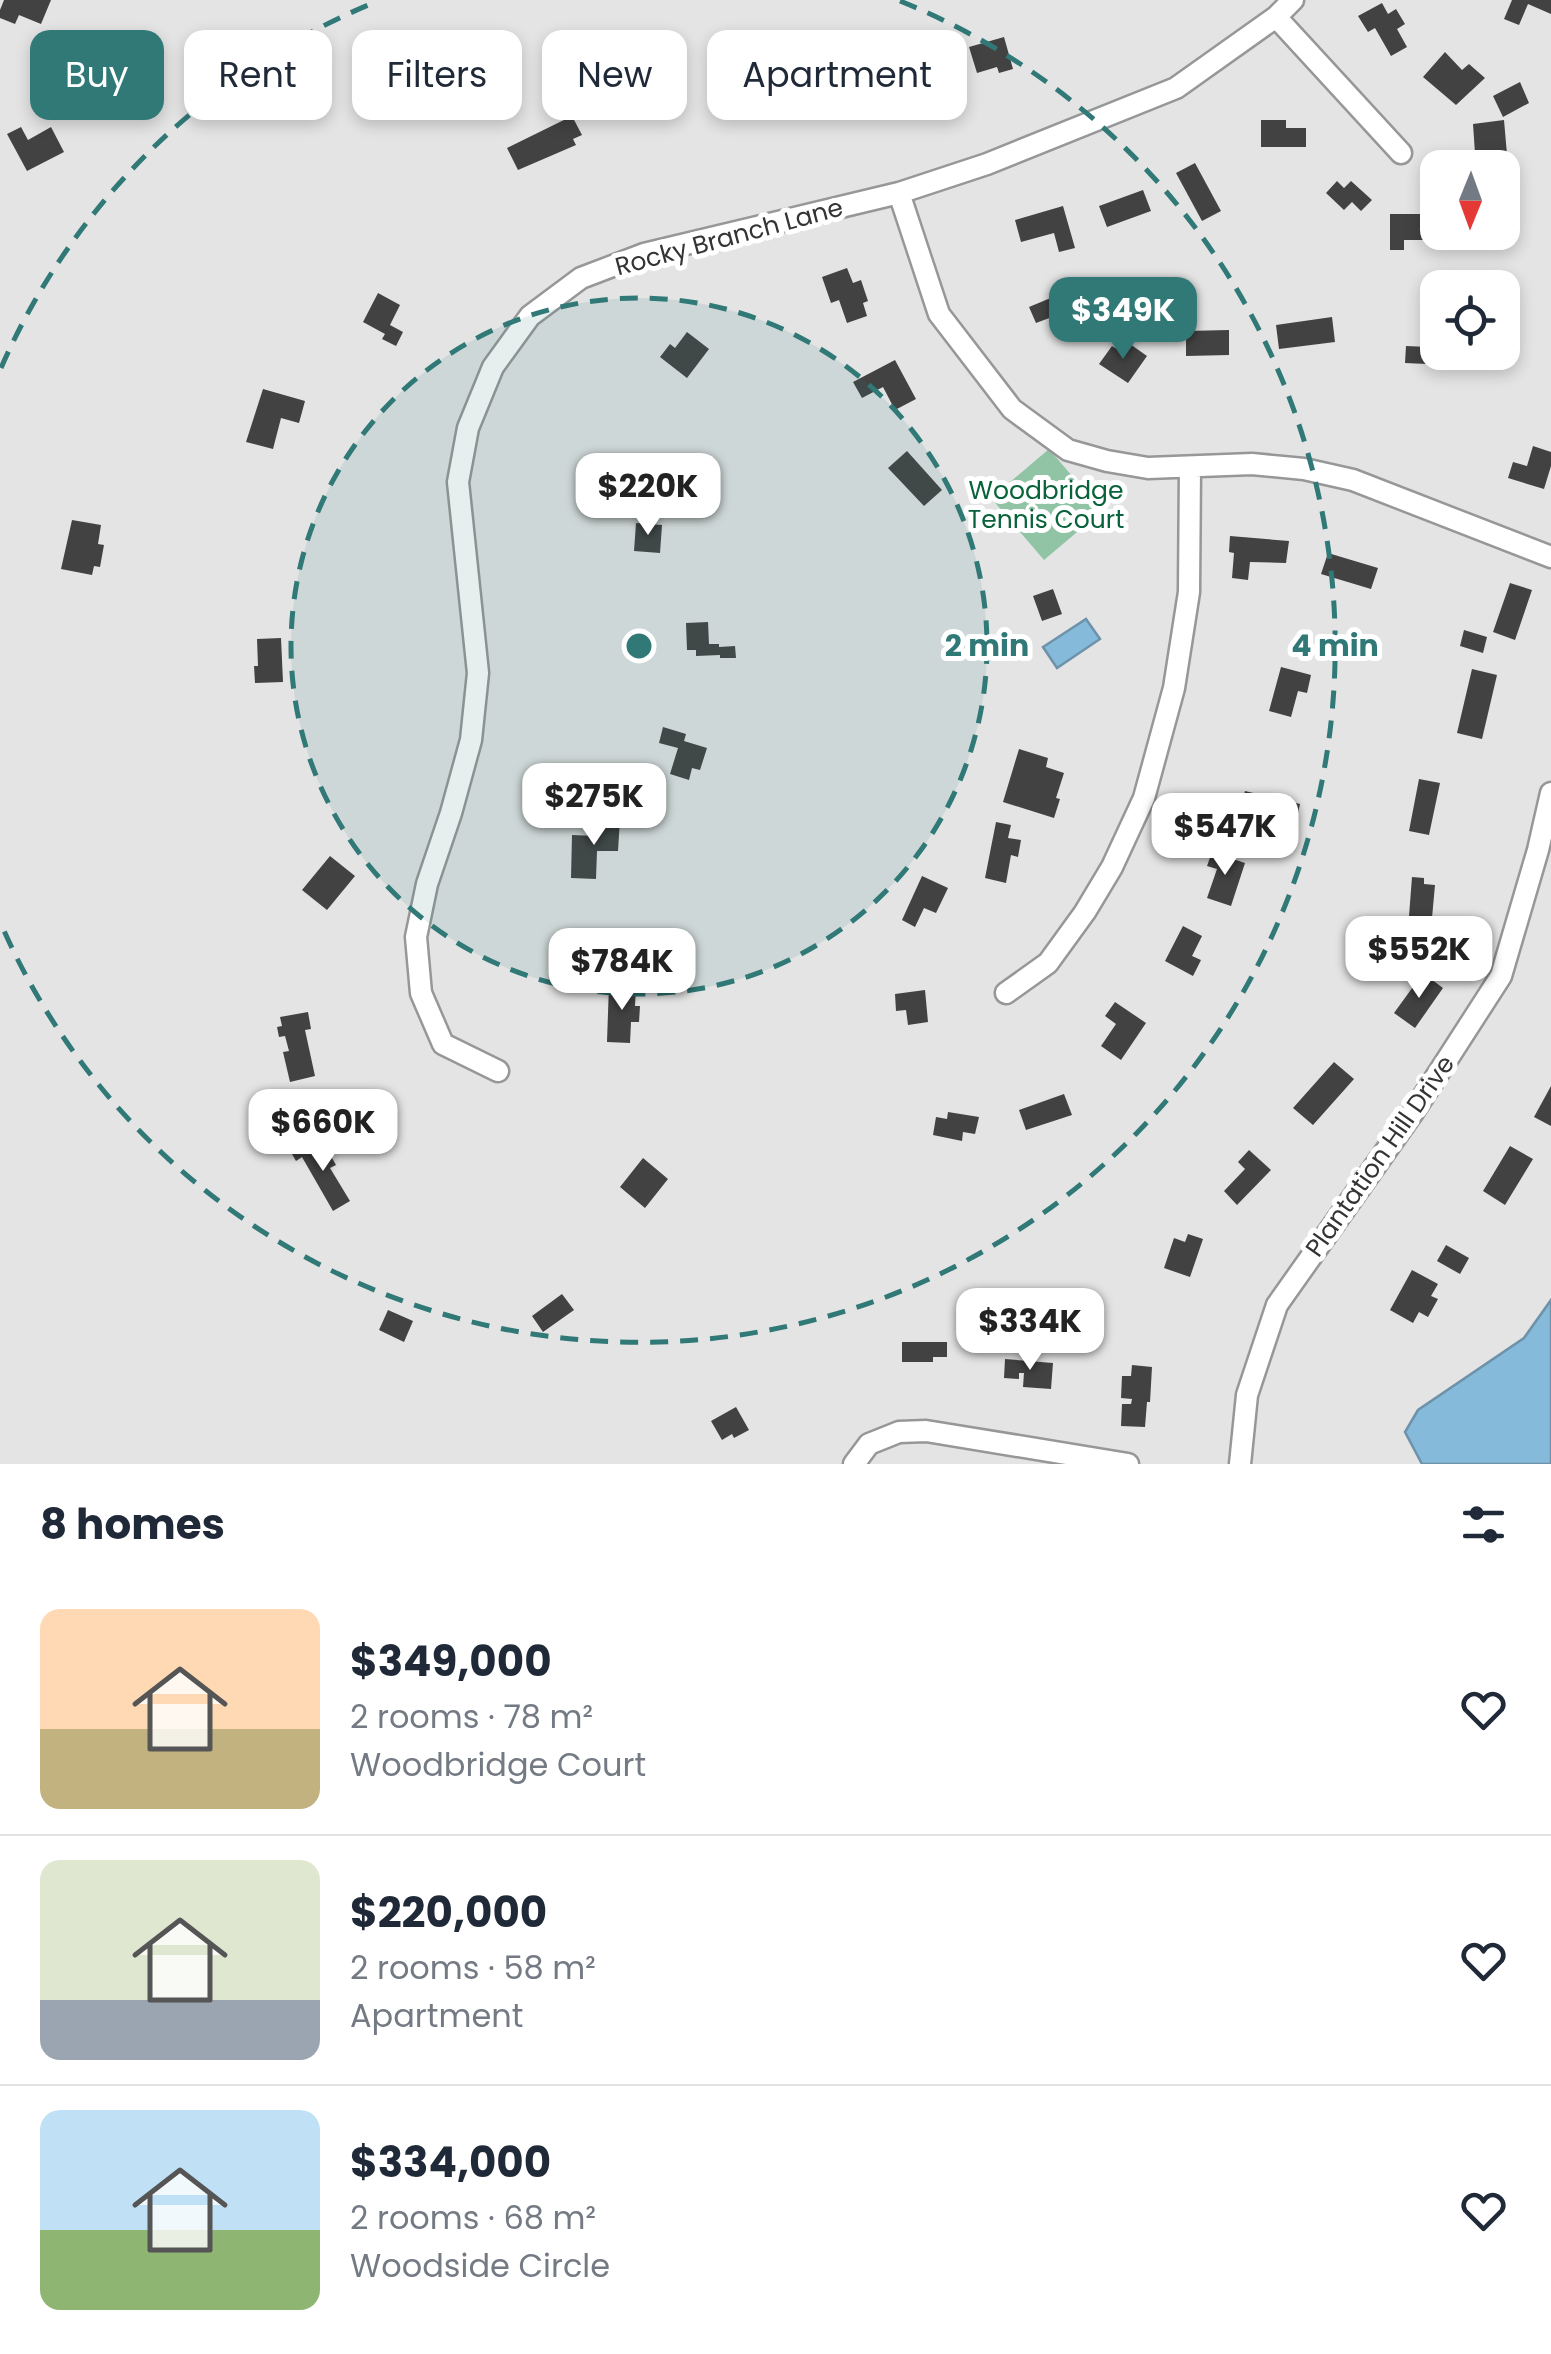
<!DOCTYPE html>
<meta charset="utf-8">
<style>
:root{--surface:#fff;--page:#f6f6f7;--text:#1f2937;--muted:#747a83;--line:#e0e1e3;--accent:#307977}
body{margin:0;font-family:Poppins,sans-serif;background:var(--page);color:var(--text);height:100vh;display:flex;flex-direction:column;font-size:38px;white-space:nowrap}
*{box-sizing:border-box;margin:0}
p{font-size:32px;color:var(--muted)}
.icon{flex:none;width:55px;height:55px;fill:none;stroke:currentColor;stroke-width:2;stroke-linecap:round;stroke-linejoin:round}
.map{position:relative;height:1464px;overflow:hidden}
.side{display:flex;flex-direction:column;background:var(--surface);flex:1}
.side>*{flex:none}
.top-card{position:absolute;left:30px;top:30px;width:1000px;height:90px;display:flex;gap:20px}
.needle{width:65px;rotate:181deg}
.fabs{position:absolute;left:1420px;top:150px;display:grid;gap:20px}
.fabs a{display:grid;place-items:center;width:100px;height:100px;border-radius:20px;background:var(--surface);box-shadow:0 5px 15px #0003;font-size:50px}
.price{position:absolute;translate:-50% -85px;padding:0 22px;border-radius:20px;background:#fff;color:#222;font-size:32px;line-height:65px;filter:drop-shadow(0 2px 5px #0008)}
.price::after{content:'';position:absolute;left:50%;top:60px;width:30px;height:22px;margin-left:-15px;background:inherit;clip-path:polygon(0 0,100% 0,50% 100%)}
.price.active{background:var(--accent);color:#fff}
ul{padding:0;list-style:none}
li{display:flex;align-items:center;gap:30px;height:250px;padding:0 40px}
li+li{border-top:2px solid var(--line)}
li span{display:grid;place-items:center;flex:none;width:280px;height:200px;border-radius:20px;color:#555}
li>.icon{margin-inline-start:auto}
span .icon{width:120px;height:120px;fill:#fffc;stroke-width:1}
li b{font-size:42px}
h2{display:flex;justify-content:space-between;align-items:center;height:120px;padding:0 40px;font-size:42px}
.chip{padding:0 35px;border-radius:20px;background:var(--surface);box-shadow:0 5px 15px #0003;font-size:35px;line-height:90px}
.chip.active{background:var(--accent);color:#fff}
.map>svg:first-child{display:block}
.green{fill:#91c4a4}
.water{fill:#86badb;stroke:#6d92a9;stroke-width:2.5}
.building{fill:#434242}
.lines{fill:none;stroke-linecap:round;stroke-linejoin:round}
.minor-casing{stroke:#969798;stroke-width:25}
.minor{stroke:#fff;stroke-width:20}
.ring{fill:none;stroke:#307977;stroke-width:5;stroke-dasharray:18 12}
.labels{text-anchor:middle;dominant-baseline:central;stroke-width:10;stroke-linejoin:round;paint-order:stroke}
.street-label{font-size:25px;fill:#343434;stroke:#fff}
.park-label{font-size:25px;fill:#08623a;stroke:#fff}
.centre{fill:#307977;stroke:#fff;stroke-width:5}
.ring-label{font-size:30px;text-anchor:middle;font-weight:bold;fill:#307977;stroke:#fff;stroke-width:10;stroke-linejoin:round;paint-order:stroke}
</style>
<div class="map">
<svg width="1551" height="1464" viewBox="0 0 1551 1464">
<rect width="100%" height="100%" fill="#e4e4e5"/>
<path class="green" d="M1049,449L1102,511L1044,560L991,498Z"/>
<path class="water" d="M1086,619L1100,639L1057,668L1043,647Z
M1551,1300V1464H1422L1405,1432L1418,1410L1524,1338Z"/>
<path class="building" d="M4,0H51L41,24L19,15L15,24L0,18V10Z
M1512,0H1551V14L1528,4L1519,25L1504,19Z
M1382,3L1388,14L1396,9L1405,24L1397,29L1407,47L1391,56L1375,28L1368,32L1358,16Z
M651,34L659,55L605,75L597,53Z
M1004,37L1013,69L999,73L997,67L977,73L969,47Z
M820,42L821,51L842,49L843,61L825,63L826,70L804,72V67L762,71L760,52L803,48L802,43Z
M1445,52L1462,70L1469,64L1485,78L1456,105L1423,77Z
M101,54V74L93,75V82L103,81V98L67,99L66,75H59V55Z
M1520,82L1529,103L1503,117L1493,96Z
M572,116L582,135L573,139L576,145L518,170L507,148Z
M1261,120H1286V128H1306V147H1261Z
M1504,120L1508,166L1476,168L1473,124Z
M21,127L28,140L51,127L64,152L27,171L7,134Z
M1195,163L1221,211L1202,221L1176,173Z
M1337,181L1344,188L1351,181L1372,200L1361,211L1352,202L1344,210L1326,193Z
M1143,190L1151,211L1107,227L1099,206Z
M1063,206L1075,248L1059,252L1054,233L1021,242L1015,220Z
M1390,214H1423V240H1404V250H1390Z
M847,268L853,283L861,280L868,301L863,303L867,316L847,323L839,300L831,303L822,277Z
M1065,292L1082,333L1062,341L1052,317L1036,323L1029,307Z
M378,293L400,305L390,325L403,332L396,346L382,339L385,334L363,322Z
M1332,317L1335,342L1279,349L1276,325Z
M1229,330V355L1186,356V331Z
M687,332L709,349L687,378L660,357L670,344L675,348Z
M1130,344L1147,356L1128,383L1099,364L1112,346L1123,353Z
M1406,346L1428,347L1427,364L1405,363Z
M895,360L916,399L895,410L883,387L862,398L853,382Z
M263,389L305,401L299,423L281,418L273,449L246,442Z
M1533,446L1551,452V466L1544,489L1508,478L1513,462L1527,466Z
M907,451L942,490L924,506L888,468Z
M72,520L101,525L98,544L104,545L100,567L94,566L92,575L61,569Z
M636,523L662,525L660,553L634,551Z
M1230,536L1289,541L1286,563L1250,562L1248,580L1232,578L1234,553L1229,552Z
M1328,553L1378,568L1371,589L1321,574Z
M1510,583L1532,590L1515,640L1493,632Z
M1053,589L1062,614L1042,621L1033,596Z
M708,622L709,644H719V647L735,646L736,658H720V655L696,656V650H687L686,623Z
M1464,630L1487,637L1483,653L1460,646Z
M281,638L283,682L255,683L254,666H258L257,639Z
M1281,667L1311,675L1307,693L1298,691L1291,717L1269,711Z
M1472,669L1497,675L1482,739L1457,733Z
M663,727L686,734L684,741L707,748L700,770L692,768L689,780L670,774L678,748L659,743Z
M1019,749L1048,758L1046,767L1064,773L1056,798L1060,799L1054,818L1003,802Z
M1419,779L1440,783L1429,835L1409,831Z
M1245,791L1300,804L1296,823L1240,810Z
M596,819H620L618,851H597L596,879L571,878L572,835L596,836Z
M996,822L1011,825L1008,838L1021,840L1018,857L1011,855L1006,883L985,878Z
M1212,852L1245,863L1231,906L1207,898L1217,869L1207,866Z
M330,856L355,876L327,910L302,890Z
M922,876L948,888L936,913L924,908L915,927L902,920Z
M1412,877L1424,878V884L1435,885L1432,918L1409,916Z
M1183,926L1202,936L1192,956L1201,960L1193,976L1165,961Z
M1423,973L1443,988L1415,1028L1394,1013Z
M609,985L636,986L635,1006H640L639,1022H631L630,1043L607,1042Z
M925,990L928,1022L908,1025L906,1010L896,1011L895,994Z
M1115,1002L1146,1023L1121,1060L1101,1046L1116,1024L1105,1016Z
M308,1012L311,1029L305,1030L315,1076L290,1082L283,1052L289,1051L285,1036L279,1037L277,1027L282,1026L280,1017Z
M1334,1062L1354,1079L1313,1125L1293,1108Z
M1551,1086V1126L1534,1117Z
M1064,1094L1072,1115L1026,1130L1019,1110Z
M948,1112L979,1117L975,1134L963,1132L962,1141L933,1135L936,1117L947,1119Z
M314,1141L322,1155L328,1151L336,1165L330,1168L350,1201L333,1211L302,1157L296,1161L292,1154Z
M1510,1146L1533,1159L1505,1205L1483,1191Z
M1249,1150L1271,1170L1237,1205L1224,1191L1245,1169L1238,1162Z
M643,1158L668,1179L645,1208L620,1187Z
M1188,1234L1203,1239L1190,1277L1164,1268L1174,1238L1185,1242Z
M1446,1245L1469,1258L1460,1274L1437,1261Z
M1412,1270L1438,1284L1431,1296L1438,1299L1428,1317L1419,1312L1413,1323L1390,1310Z
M562,1294L574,1310L543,1332L532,1316Z
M388,1310L413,1321L404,1342L379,1330Z
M902,1342H947V1357H933V1362H902Z
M1005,1359L1053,1363L1051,1389L1023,1387L1024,1373H1019V1379L1004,1378Z
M1132,1365L1152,1367L1150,1402H1147L1145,1427L1121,1426L1122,1404H1131L1132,1399L1121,1398L1122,1376H1131Z
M736,1407L749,1430L734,1438L732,1434L722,1440L711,1421Z"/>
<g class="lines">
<defs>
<path id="minor" d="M1276,17L1401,153
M899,193L939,314L1012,409L1068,450L1107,461L1148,468L1252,464L1304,469L1353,480L1551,557
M1006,993L1048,963L1085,912L1112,867L1144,798L1174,688L1189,592L1190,468
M498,1071L443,1044L421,993L416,937L427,884L451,813L471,740L478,673L458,482L468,428L493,367L530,316L581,278L644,254L899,193L987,164L1176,88L1276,17L1293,0
M854,1464L869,1444L899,1432L926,1431L1128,1464
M1240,1464L1247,1395L1277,1305L1414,1111L1501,976L1538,850L1551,793"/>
</defs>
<use href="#minor" class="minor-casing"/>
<use href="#minor" class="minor"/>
</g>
<circle cx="639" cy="646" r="348" fill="#307977" fill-opacity=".12"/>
<g class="ring">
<circle cx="639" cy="646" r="348"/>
<path d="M1 368A696 696 0 0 1 378 1M900 1A696 696 0 1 1 1 924"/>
</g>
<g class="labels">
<g class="street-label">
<text transform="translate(729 237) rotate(-15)">Rocky Branch Lane</text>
<text transform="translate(1380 1156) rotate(-55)">Plantation Hill Drive</text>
</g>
<g class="park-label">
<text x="1046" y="490">Woodbridge<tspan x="1046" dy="29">Tennis Court</tspan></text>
</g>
</g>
<circle cx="639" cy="646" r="15" class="centre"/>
<g class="ring-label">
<text x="987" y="656">2 min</text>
<text x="1335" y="656">4 min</text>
</g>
</svg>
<div class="fabs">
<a><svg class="needle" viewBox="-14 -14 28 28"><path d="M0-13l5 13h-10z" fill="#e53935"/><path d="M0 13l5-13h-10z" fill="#747a83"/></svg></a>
<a><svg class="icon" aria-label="locate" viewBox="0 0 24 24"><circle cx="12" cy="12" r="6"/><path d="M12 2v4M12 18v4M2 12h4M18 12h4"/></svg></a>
</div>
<b class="price active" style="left:1123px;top:362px">$349K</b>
<b class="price" style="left:648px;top:538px">$220K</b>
<b class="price" style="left:594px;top:848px">$275K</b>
<b class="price" style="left:1225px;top:878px">$547K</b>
<b class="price" style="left:1419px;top:1001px">$552K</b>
<b class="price" style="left:622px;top:1013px">$784K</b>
<b class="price" style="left:323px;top:1174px">$660K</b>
<b class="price" style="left:1030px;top:1373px">$334K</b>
<div class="top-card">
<a class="chip active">Buy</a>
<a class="chip">Rent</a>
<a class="chip">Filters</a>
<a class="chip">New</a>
<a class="chip">Apartment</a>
</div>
</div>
<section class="side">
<h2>8 homes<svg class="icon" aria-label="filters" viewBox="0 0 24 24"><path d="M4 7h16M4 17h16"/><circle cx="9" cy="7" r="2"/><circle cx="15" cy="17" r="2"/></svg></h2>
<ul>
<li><span style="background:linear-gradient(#ffd9b3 60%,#c2b280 0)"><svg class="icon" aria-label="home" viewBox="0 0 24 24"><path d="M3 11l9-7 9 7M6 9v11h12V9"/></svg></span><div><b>$349,000</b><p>2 rooms · 78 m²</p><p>Woodbridge Court</p></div><svg class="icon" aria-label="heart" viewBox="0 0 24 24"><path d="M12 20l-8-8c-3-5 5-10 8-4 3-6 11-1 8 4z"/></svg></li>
<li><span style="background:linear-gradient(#dfe7d0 70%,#9aa5b1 0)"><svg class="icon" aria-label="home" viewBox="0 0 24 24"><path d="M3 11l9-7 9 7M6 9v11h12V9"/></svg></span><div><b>$220,000</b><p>2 rooms · 58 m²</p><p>Apartment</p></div><svg class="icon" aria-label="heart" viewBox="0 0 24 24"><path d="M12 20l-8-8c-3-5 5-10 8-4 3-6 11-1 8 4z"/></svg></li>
<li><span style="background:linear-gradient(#bfe0f5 60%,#8fb573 0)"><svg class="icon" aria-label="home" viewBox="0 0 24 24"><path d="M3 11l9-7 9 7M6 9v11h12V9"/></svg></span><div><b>$334,000</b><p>2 rooms · 68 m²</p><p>Woodside Circle</p></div><svg class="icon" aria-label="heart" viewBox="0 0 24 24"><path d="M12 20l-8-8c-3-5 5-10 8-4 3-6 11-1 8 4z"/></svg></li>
</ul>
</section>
